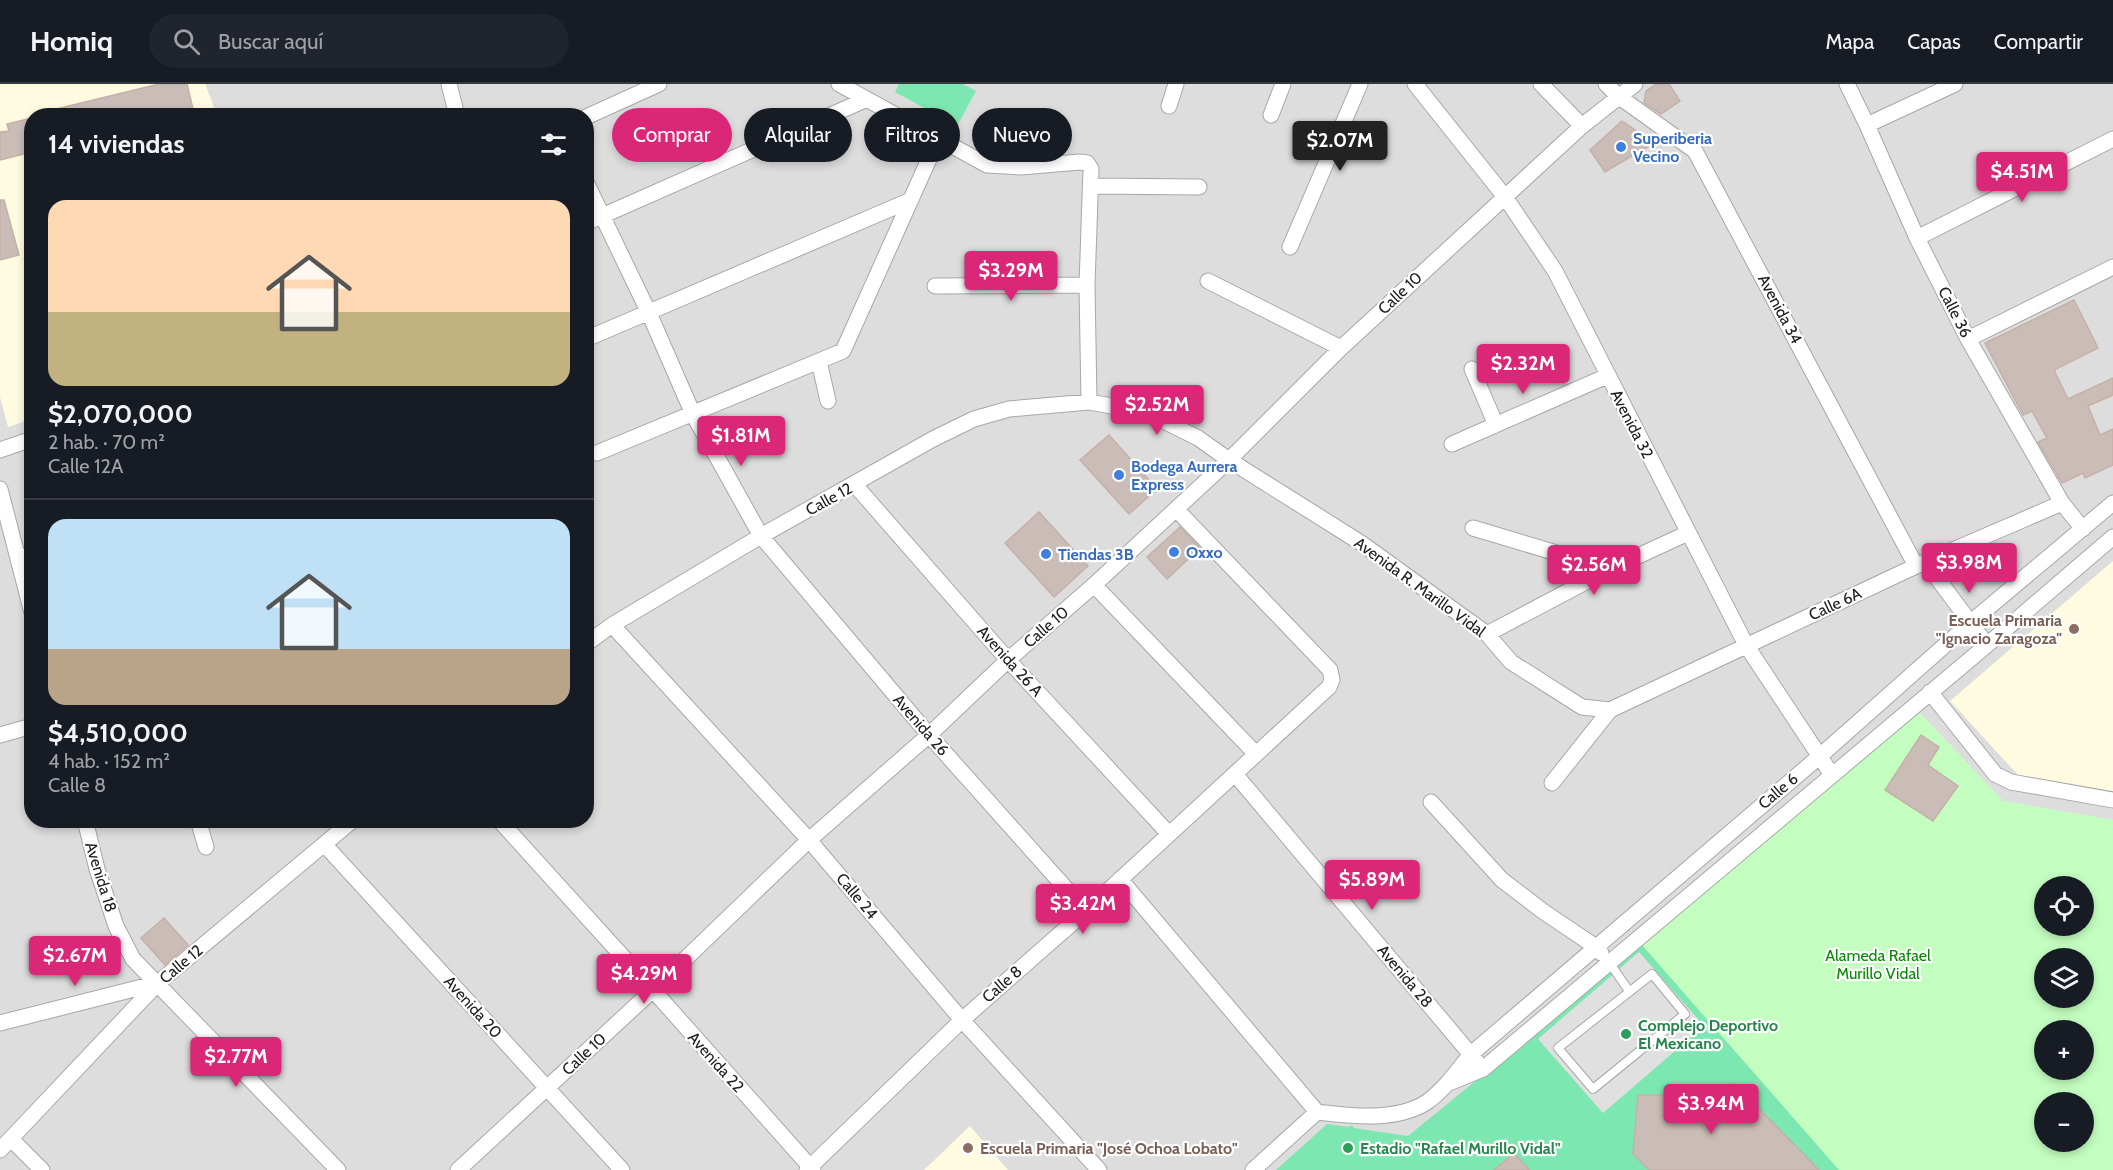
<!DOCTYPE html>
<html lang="es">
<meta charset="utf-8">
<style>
:root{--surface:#171b24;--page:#20242c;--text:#f1f3f6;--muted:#9ea1a6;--line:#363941;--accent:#db2777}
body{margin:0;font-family:Cabin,sans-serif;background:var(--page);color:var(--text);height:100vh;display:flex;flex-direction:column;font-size:22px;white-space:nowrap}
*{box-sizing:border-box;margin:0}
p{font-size:20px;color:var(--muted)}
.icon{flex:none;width:33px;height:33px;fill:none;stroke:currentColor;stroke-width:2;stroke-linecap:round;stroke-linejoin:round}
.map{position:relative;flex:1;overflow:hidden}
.side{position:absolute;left:24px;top:24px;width:570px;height:720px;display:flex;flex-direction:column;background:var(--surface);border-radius:24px;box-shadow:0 3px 9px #0003}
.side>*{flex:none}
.top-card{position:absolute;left:612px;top:24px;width:570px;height:54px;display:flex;gap:12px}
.buttons{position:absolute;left:2034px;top:792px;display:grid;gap:12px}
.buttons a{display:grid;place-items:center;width:60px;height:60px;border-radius:50%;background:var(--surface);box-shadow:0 3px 9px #0003;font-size:30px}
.price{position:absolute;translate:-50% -51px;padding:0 14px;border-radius:6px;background:var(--accent);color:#fff;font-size:20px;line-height:39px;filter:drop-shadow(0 2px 3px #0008)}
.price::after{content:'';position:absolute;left:50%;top:36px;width:18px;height:14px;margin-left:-9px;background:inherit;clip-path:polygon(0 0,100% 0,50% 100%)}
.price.on{background:#222;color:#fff}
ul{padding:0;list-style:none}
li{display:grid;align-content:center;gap:12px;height:318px;padding:0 24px}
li+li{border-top:2px solid var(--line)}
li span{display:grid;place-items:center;height:186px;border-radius:18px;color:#555}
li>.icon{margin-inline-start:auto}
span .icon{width:108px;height:108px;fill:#fffc;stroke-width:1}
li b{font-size:26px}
h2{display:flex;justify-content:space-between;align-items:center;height:72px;padding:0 24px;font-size:26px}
.chip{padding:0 21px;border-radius:27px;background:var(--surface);box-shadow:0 3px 9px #0003;font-size:21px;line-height:54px}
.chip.on{background:var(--accent);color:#fff}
header{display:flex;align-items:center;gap:36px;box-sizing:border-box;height:84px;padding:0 30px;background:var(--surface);border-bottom:2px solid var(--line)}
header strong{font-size:28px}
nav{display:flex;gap:33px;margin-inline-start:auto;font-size:21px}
.search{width:420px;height:54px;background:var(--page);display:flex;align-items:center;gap:15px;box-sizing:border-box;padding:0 21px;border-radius:33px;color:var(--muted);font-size:22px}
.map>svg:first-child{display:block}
.residential{fill:#dedddd;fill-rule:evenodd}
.education{fill:#fffbe1}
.park{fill:#c3fec0;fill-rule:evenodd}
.pitch{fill:#7de7b1}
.parking{fill:#e0e0e0}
.building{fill:#cabdb8;stroke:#c5b0a7;stroke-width:1.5}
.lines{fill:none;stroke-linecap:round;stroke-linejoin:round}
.lane-casing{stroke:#a7a7a7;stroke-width:10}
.street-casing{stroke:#a7a7a7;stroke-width:17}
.lane{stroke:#fff;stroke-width:8}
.street{stroke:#fff;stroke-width:15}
.shop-dot{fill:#3f7fe0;stroke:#fff;stroke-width:2}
.education-dot{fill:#8d6e63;stroke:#fff;stroke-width:2}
.leisure-dot{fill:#2e9e5b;stroke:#fff;stroke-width:2}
.labels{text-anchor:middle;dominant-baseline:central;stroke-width:4.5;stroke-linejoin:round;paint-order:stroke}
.shop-label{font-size:16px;font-weight:bold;fill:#366cbe;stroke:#fff;text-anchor:start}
.street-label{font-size:16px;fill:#202020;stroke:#fff}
.education-label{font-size:16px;font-weight:bold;fill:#785e54;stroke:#fff;text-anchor:end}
.park-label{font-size:16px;fill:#078a02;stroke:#fff}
.leisure-label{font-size:16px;font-weight:bold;fill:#27864d;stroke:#fff;text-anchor:start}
</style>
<header>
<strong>Homiq</strong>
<div class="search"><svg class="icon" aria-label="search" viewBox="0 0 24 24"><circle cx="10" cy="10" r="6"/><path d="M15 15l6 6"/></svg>Buscar aquí</div>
<nav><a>Mapa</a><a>Capas</a><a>Compartir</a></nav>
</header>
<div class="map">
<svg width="2113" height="1086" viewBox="0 0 2113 1086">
<rect width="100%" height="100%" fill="#f1ece6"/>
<path class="residential" d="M0,0H2113V736L2003,717L1919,628L1642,861L1839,1086H0ZM32,32H586V736H32Z"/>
<path class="education" d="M0,0H205L217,31L32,32L31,335L8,343L0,313Z
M2113,477V708L2018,691L1950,617Z
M970,1042L1008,1086H924Z"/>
<path class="park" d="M1919,628L2003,717L2113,736V1086H1839L1642,861ZM2044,802H2084V842H2044ZM2044,874H2084V914H2044ZM2044,946H2084V986H2044ZM2044,1018H2084V1058H2044Z"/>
<path class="pitch" d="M899,0H963L976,7L957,42L895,8Z
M1642,861L1839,1086H1276L1327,1040L1349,1043L1352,1041L1354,1044L1408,1052Z"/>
<path class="parking" d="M1639,868L1704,942L1603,1029L1538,955Z"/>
<path class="building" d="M159,0H187L193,25L167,32H53L52,26Z
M1656,0H1669L1680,17L1661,30L1644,19L1646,7Z
M32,34V68L0,76V48L9,47L7,40Z
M1622,37L1654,59L1605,88L1590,66Z
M0,116H4L19,171L0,176Z
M2074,216L2098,264L2054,286L2068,315L2113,294V311L2088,322L2100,351L2113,345V381L2085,394L2083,389L2062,399L2038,358L2047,354L2032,327L2023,331L1985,259Z
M1109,351L1157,405L1129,430L1080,376Z
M1039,428L1088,482L1054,513L1005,459Z
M1180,443L1200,464L1167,495L1147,473Z
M1921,651L1939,663L1928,681L1958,702L1933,737L1885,706Z
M164,834L188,861L165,881L141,854Z
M1735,1000L1819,1086H1649L1633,1070L1638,1011H1723Z
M1514,1069L1529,1086H1494Z"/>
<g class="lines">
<defs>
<path id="lane" d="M1609,878L1629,907
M1652,890L1685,930L1593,1005L1558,964Z"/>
<path id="street" d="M449,0L457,32
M839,0L987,81L1021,83L1080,78L1087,79L1091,85L1087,201L1089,318
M1415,0L1505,113L1555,187L1746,561L1832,691
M1541,0L1582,42
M1606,0L1618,12L1695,67L1916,482
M1847,0L1867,41L1917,154L1968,255L2062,419L2083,445
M1169,22L1176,0
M1271,31L1283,0
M586,33L659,0
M1867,41L1955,0
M586,98L649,229L693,330L761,452L929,651L1086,827
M1091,102L1199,103
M586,139L865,16
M1917,154L2113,55
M1290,163L1360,0
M1208,197L1341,264
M935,202L1087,201
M586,255L911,116
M1968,255L2113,183
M819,277L828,317
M1472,285L1496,341
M1452,360L1607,292
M0,366L32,355
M597,369L843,267L938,55
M855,401L1008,576L1169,750
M0,405L32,529
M1473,444L1610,485
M18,476L32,469
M1926,479L1987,561
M1094,501L1256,670
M612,541L809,756L962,936L1099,1086
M1487,550L1610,485L1688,449
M586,560L612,541L761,452L933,355L974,335L1009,325L1089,318L1123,324L1158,334L1198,354L1229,376L1361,459L1487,550L1511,578L1582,623L1610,626
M1930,608L1995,690L2011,698L2113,716
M0,651L32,642
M1235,690L1477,978
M1552,699L1610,626L1916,482L2062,419
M1431,718L1502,796L1544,828L1596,863L1601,869
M85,736L97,785L116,842L133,875L338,1086
M198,736L206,763
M499,736L653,906L813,1086
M324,760L622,1086
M1120,795L1317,1028
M0,939L158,899
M1449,999L1483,985L1987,561L2113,453
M11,1055L42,1086
M0,1066L158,899L353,736
M458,1086L653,906L809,756L929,651L1008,576L1094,501L1229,376L1341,264L1582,42L1635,0
M807,1086L962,936L1086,827L1329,603L1332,596L1330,586L1176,425
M1253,1086L1317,1028C1351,1032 1396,1038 1427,1018C1445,1005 1457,987 1471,970L1820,672L1970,539L2113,419"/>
</defs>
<use href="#lane" class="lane-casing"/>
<use href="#street" class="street-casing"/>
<use href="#lane" class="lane"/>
<use href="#street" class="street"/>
</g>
<g class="shop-dot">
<circle cx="1621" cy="63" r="6"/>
<circle cx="1119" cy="391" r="6"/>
<circle cx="1174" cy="468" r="6"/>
<circle cx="1046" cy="470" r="6"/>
</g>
<g class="education-dot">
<circle cx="2074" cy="545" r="6"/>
<circle cx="968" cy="1064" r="6"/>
</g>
<g class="leisure-dot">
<circle cx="1626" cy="950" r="6"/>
<circle cx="1348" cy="1064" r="6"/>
</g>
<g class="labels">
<g class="shop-label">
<text x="1633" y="54">Superiberia<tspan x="1633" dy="18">Vecino</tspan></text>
<text x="1131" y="382">Bodega Aurrera<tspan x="1131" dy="18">Express</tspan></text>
<text x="1186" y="468">Oxxo</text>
<text x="1058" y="470">Tiendas 3B</text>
</g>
<g class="street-label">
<text transform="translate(1400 209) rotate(-43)">Calle 10</text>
<text transform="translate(1780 225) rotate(62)">Avenida 34</text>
<text transform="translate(1955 228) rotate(63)">Calle 36</text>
<text transform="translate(1632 340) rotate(63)">Avenida 32</text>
<text transform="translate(829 415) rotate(-29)">Calle 12</text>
<text transform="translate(1420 503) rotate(36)">Avenida R. Marillo Vidal</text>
<text transform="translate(1835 520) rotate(-25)">Calle 6A</text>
<text transform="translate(1046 543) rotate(-41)">Calle 10</text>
<text transform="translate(1010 577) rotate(48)">Avenida 26 A</text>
<text transform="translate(921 641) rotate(49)">Avenida 26</text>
<text transform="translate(1778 707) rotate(-40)">Calle 6</text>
<text transform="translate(101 793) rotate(73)">Avenida 18</text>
<text transform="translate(857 812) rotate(50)">Calle 24</text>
<text transform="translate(181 880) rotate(-40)">Calle 12</text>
<text transform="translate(1405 892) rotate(50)">Avenida 28</text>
<text transform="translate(1002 900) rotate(-41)">Calle 8</text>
<text transform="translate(473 923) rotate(48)">Avenida 20</text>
<text transform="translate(584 970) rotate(-43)">Calle 10</text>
<text transform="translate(716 978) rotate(48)">Avenida 22</text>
</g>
<g class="education-label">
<text x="2062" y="536">Escuela Primaria<tspan x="2062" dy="18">"Ignacio Zaragoza"</tspan></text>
<text x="980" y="1064" text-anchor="start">Escuela Primaria "José Ochoa Lobato"</text>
</g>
<g class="park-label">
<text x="1878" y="871">Alameda Rafael<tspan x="1878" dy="18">Murillo Vidal</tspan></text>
</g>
<g class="leisure-label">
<text x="1638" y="941">Complejo Deportivo<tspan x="1638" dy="18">El Mexicano</tspan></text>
<text x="1360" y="1064">Estadio "Rafael Murillo Vidal"</text>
</g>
</g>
</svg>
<div class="buttons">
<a><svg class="icon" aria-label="locate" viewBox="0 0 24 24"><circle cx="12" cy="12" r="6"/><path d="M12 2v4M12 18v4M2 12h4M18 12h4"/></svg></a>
<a><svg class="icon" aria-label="layers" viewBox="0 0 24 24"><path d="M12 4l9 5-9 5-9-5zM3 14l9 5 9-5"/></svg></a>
<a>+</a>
<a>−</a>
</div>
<b class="price on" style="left:1340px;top:88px">$2.07M</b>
<b class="price" style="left:2022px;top:119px">$4.51M</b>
<b class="price" style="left:1011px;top:218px">$3.29M</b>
<b class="price" style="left:1523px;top:311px">$2.32M</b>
<b class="price" style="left:1157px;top:352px">$2.52M</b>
<b class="price" style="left:741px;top:383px">$1.81M</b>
<b class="price" style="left:1969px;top:510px">$3.98M</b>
<b class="price" style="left:1594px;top:512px">$2.56M</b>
<b class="price" style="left:1372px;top:827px">$5.89M</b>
<b class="price" style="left:1083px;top:851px">$3.42M</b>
<b class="price" style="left:75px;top:903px">$2.67M</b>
<b class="price" style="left:644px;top:921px">$4.29M</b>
<b class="price" style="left:236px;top:1004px">$2.77M</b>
<b class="price" style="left:1711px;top:1051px">$3.94M</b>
<div class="top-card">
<a class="chip on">Comprar</a>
<a class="chip">Alquilar</a>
<a class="chip">Filtros</a>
<a class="chip">Nuevo</a>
</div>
<section class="side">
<h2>14 viviendas<svg class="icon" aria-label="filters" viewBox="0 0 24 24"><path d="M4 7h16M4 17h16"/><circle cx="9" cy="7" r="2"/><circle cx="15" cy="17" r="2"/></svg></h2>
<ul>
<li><span style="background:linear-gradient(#ffd9b3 60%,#c2b280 0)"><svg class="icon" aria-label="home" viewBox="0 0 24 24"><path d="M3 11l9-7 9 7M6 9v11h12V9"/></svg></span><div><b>$2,070,000</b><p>2 hab. · 70 m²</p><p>Calle 12A</p></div></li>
<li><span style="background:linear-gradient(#bfe0f5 70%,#b9a48a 0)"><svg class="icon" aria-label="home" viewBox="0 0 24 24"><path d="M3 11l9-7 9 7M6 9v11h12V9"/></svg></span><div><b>$4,510,000</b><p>4 hab. · 152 m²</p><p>Calle 8</p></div></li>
</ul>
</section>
</div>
